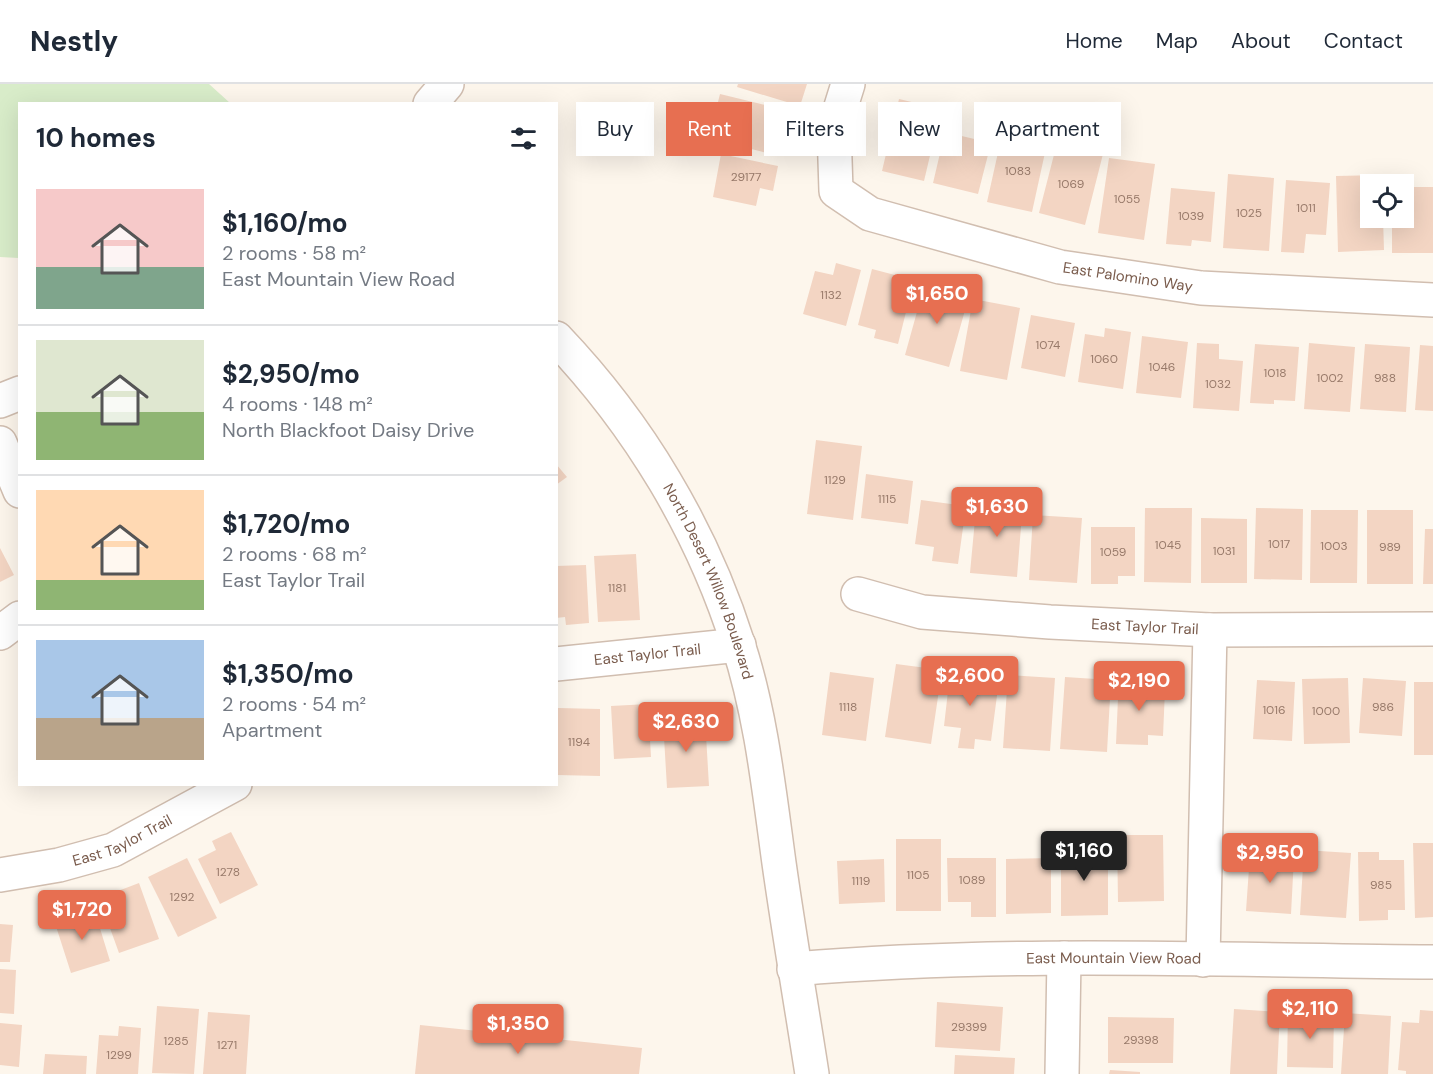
<!DOCTYPE html>
<meta charset="utf-8">
<style>
:root{--surface:#fff;--page:#f6f6f7;--text:#1f2937;--muted:#747a83;--line:#e0e1e3;--accent:#e76f51}
body{margin:0;font-family:"DM Sans",sans-serif;background:var(--page);color:var(--text);height:100vh;display:flex;flex-direction:column;font-size:22px;white-space:nowrap}
*{box-sizing:border-box;margin:0}
p{font-size:20px;color:var(--muted)}
.icon{flex:none;width:33px;height:33px;fill:none;stroke:currentColor;stroke-width:2;stroke-linecap:round;stroke-linejoin:round}
.map{position:relative;flex:1;overflow:hidden}
.sheet{position:absolute;left:18px;top:18px;width:540px;height:684px;display:flex;flex-direction:column;background:var(--surface);border-radius:0px;box-shadow:0 6px 24px #0002}
.sheet>*{flex:none}
.top-card{position:absolute;left:576px;top:18px;width:570px;height:54px;display:flex;gap:12px}
.controls{position:absolute;left:1360px;top:90px;display:grid;gap:12px}
.controls a{display:grid;place-items:center;width:54px;height:54px;border-radius:0px;background:var(--surface);box-shadow:0 6px 24px #0002;font-size:30px}
.price{position:absolute;translate:-50% -51px;padding:0 14px;border-radius:6px;background:var(--accent);color:#fff;font-size:20px;line-height:39px;filter:drop-shadow(0 2px 3px #0008)}
.price::after{content:'';position:absolute;left:50%;top:36px;width:18px;height:14px;margin-left:-9px;background:inherit;clip-path:polygon(0 0,100% 0,50% 100%)}
.price.on{background:#222;color:#fff}
ul{padding:0;list-style:none}
li{display:flex;align-items:center;gap:18px;height:150px;padding:0 18px}
li+li{border-top:2px solid var(--line)}
li span{display:grid;place-items:center;flex:none;width:168px;height:120px;border-radius:0px;color:#555}
li>.icon{margin-inline-start:auto}
span .icon{width:72px;height:72px;fill:#fffc;stroke-width:1}
li b{font-size:26px}
h2{display:flex;justify-content:space-between;align-items:center;height:72px;padding:0 18px;font-size:26px}
.chip{padding:0 21px;border-radius:0px;background:var(--surface);box-shadow:0 6px 24px #0002;font-size:21px;line-height:54px}
.chip.on{background:var(--accent);color:#fff}
header{display:flex;align-items:center;gap:36px;box-sizing:border-box;height:84px;padding:0 30px;background:var(--surface);border-bottom:2px solid var(--line)}
header strong{font-size:28px}
nav{display:flex;gap:33px;margin-inline-start:auto;font-size:21px}
.map>svg:first-child{display:block}
.green{fill:#d8ecc9}
.building{fill:#f3d5c3}
.lines{fill:none;stroke-linecap:round;stroke-linejoin:round}
.minor-casing{stroke:#d1beb0;stroke-width:36}
.minor{stroke:#fff;stroke-width:33}
.labels{text-anchor:middle;dominant-baseline:central;stroke-width:5;stroke-linejoin:round;paint-order:stroke}
.number-label{font-size:12px;fill:#987a6a}
.street-label{font-size:15px;fill:#7a5c4d;stroke:#fffaf3}
</style>
<header>
<strong>Nestly</strong>
<nav><a>Home</a><a>Map</a><a>About</a><a>Contact</a></nav>
</header>
<div class="map">
<svg width="1433" height="990" viewBox="0 0 1433 990">
<rect width="100%" height="100%" fill="#fdf6ec"/>
<path class="green" d="M0,0H209L230,19L20,20L19,174L0,173Z"/>
<path class="building" d="M738,0H807L800,22L737,3Z
M720,10L790,27L779,72L709,54Z
M899,15L941,25L924,97L882,87Z
M1003,46L1048,55L1032,128L987,118Z
M945,48L991,59L978,110L933,99Z
M1057,59L1103,70L1085,141L1039,129Z
M721,70L778,82L773,107L760,104L756,122L713,113Z
M1109,74L1155,80L1144,156L1098,149Z
M1228,90L1274,94L1269,167L1223,164Z
M1382,91L1383,100H1371V134H1383L1384,166L1338,168L1336,92Z
M1286,96L1330,99L1326,151L1306,150L1304,169L1281,168Z
M1404,103H1433V169H1392V134H1404Z
M1171,104L1215,108L1211,158L1192,156L1191,162L1166,160Z
M836,179L861,186L846,242L803,230L815,187L833,191Z
M872,185L914,196L898,260L874,254L876,246L858,241Z
M925,199L969,212L949,283L905,271Z
M973,215L1020,224L1007,296L960,287Z
M1031,231L1075,239L1065,293L1021,284Z
M1105,244L1131,248L1123,305L1078,298L1085,250L1104,253Z
M1142,252L1188,258L1181,314L1136,309Z
M1197,259L1219,260V275L1243,277L1239,327L1193,324Z
M1309,259L1355,263L1350,328L1304,325Z
M1255,260L1299,263L1295,317L1274,316V320L1250,319Z
M1365,260L1410,263L1406,328L1360,325Z
M1420,261L1433,262V327L1415,326Z
M816,356L862,362L853,436L807,430Z
M556,380L567,393L556,401Z
M866,390L913,397L908,440L861,434Z
M977,414L1023,418L1017,493L970,489Z
M921,416L966,422L958,480L932,477L934,463L915,460Z
M1145,424H1192L1191,499L1144,498Z
M1256,424L1303,425L1302,496L1254,495Z
M1311,426H1358L1357,499H1310Z
M1367,426H1413V500H1367Z
M1033,431L1082,434L1077,499L1029,496Z
M1201,434L1247,435V499H1201Z
M1091,443H1135V492H1118V500H1091Z
M1425,445H1433V500H1423Z
M0,464L14,491L0,498Z
M636,470L640,536L598,538L594,472Z
M586,481L589,539L566,541L565,533L556,534V482Z
M896,580L942,586L931,660L885,653Z
M951,581L976,584L974,600L998,604L991,657L975,655L974,665L958,664L961,644L944,642Z
M830,588L874,594L866,657L822,651Z
M1008,591L1055,594L1050,667L1003,664Z
M1119,591L1144,593L1143,605L1165,606L1163,652L1148,651V661L1116,660Z
M1065,593L1111,596L1107,668L1060,665Z
M1348,594L1350,659L1304,660L1302,595Z
M1363,594L1406,597L1402,652L1359,649Z
M1257,596L1295,598L1292,657L1253,655Z
M1414,598H1433V671H1414Z
M648,620L651,673L614,675L611,622Z
M558,624L600,625V692L557,691Z
M705,634L709,702L667,704L663,636Z
M231,748L258,801L220,820L198,775L216,766L212,757Z
M1117,751H1163L1164,817L1118,818Z
M896,755H941V827H896Z
M1413,759H1433V833L1415,834Z
M1061,765H1108V831L1061,832Z
M1304,766L1351,769L1346,834L1300,831Z
M1358,768H1379V776H1404L1405,826H1388V836L1359,837Z
M1250,770L1294,773L1291,830L1246,827Z
M187,774L217,834L178,853L148,793Z
M947,774H996V833H971V818H948Z
M1051,774V829L1006,830V775Z
M884,775L885,818L839,820L837,777Z
M139,799L159,855L119,869L102,822L121,815L118,807Z
M73,827L75,834L95,828L110,877L71,889L53,833Z
M0,840L13,841L10,878H0Z
M0,885L16,886L14,930L0,929Z
M937,918L1003,923L1000,967L935,963Z
M157,922L199,925L194,990L152,989Z
M1234,925L1280,928L1277,990H1230Z
M1420,926L1433,927V990H1406V987L1398,986L1402,938L1419,939Z
M1288,927L1334,929L1333,984L1287,983Z
M208,928L250,931L246,990H203Z
M1345,929L1391,932L1388,990H1341Z
M1108,933L1174,934L1173,979H1108Z
M0,939L22,941L19,983L0,981Z
M420,941L642,964L639,990H415Z
M119,942L141,944L138,990H96L99,951L118,952Z
M45,970L87,972L86,990H43Z
M955,971L1015,974L1014,990H954Z
M1110,986L1140,988V990H1109Z"/>
<g class="lines">
<defs>
<g id="minor">
<path id="s1" d="M848,0L834,45L836,107L870,130L1060,183L1201,204L1433,216"/>
<path d="M430,20L447,0"/>
<path id="s2" d="M556,254C639,341 702,446 738,560C761,630 769,706 779,779C789,850 801,919 812,990"/>
<path d="M0,317L20,309"/>
<path d="M0,359L20,407"/>
<path id="s3" d="M858,510L922,528L1050,538L1210,546L1433,545"/>
<path d="M0,549L20,534"/>
<path id="s4" d="M556,580L739,561"/>
<path id="s5" d="M0,791L59,781L113,766L235,700"/>
<path d="M1203,876L1210,546"/>
<path id="s6" d="M794,885C1006,867 1220,876 1433,878"/>
<path d="M1062,990L1064,874"/>
</g>
</defs>
<use href="#minor" class="minor-casing"/>
<use href="#minor" class="minor"/>
</g>
<g class="labels">
<g class="number-label">
<text x="1018" y="87">1083</text>
<text x="746" y="93">29177</text>
<text x="1071" y="100">1069</text>
<text x="1127" y="115">1055</text>
<text x="1306" y="124">1011</text>
<text x="1249" y="129">1025</text>
<text x="1191" y="132">1039</text>
<text x="831" y="211">1132</text>
<text x="1048" y="261">1074</text>
<text x="1104" y="275">1060</text>
<text x="1162" y="283">1046</text>
<text x="1275" y="289">1018</text>
<text x="1330" y="294">1002</text>
<text x="1385" y="294">988</text>
<text x="1218" y="300">1032</text>
<text x="835" y="396">1129</text>
<text x="887" y="415">1115</text>
<text x="1279" y="460">1017</text>
<text x="1168" y="461">1045</text>
<text x="1334" y="462">1003</text>
<text x="1390" y="463">989</text>
<text x="1224" y="467">1031</text>
<text x="1113" y="468">1059</text>
<text x="617" y="504">1181</text>
<text x="848" y="623">1118</text>
<text x="1383" y="623">986</text>
<text x="1274" y="626">1016</text>
<text x="1326" y="627">1000</text>
<text x="579" y="658">1194</text>
<text x="228" y="788">1278</text>
<text x="918" y="791">1105</text>
<text x="972" y="796">1089</text>
<text x="861" y="797">1119</text>
<text x="1381" y="801">985</text>
<text x="182" y="813">1292</text>
<text x="969" y="943">29399</text>
<text x="1141" y="956">29398</text>
<text x="176" y="957">1285</text>
<text x="227" y="961">1271</text>
<text x="119" y="971">1299</text>
</g>
<g class="street-label">
<text stroke="none"><textPath href="#s1" startOffset="416">East Palomino Way</textPath></text>
<text stroke="none"><textPath href="#s2" startOffset="290">North Desert Willow Boulevard</textPath></text>
<text stroke="none"><textPath href="#s3" startOffset="290">East Taylor Trail</textPath></text>
<text stroke="none"><textPath href="#s4" startOffset="92">East Taylor Trail</textPath></text>
<text stroke="none"><textPath href="#s5" startOffset="128">East Taylor Trail</textPath></text>
<text stroke="none"><textPath href="#s6" startOffset="320">East Mountain View Road</textPath></text>
</g>
</g>
</svg>
<div class="controls">
<a><svg class="icon" aria-label="locate" viewBox="0 0 24 24"><circle cx="12" cy="12" r="6"/><path d="M12 2v4M12 18v4M2 12h4M18 12h4"/></svg></a>
</div>
<b class="price" style="left:937px;top:241px">$1,650</b>
<b class="price" style="left:997px;top:454px">$1,630</b>
<b class="price" style="left:970px;top:623px">$2,600</b>
<b class="price" style="left:1139px;top:628px">$2,190</b>
<b class="price" style="left:686px;top:669px">$2,630</b>
<b class="price on" style="left:1084px;top:798px">$1,160</b>
<b class="price" style="left:1270px;top:800px">$2,950</b>
<b class="price" style="left:82px;top:857px">$1,720</b>
<b class="price" style="left:1310px;top:956px">$2,110</b>
<b class="price" style="left:518px;top:971px">$1,350</b>
<div class="top-card">
<a class="chip">Buy</a>
<a class="chip on">Rent</a>
<a class="chip">Filters</a>
<a class="chip">New</a>
<a class="chip">Apartment</a>
</div>
<section class="sheet">
<h2>10 homes<svg class="icon" aria-label="filters" viewBox="0 0 24 24"><path d="M4 7h16M4 17h16"/><circle cx="9" cy="7" r="2"/><circle cx="15" cy="17" r="2"/></svg></h2>
<ul>
<li><span style="background:linear-gradient(#f6c9c9 65%,#7fa58c 0)"><svg class="icon" aria-label="home" viewBox="0 0 24 24"><path d="M3 11l9-7 9 7M6 9v11h12V9"/></svg></span><div><b>$1,160/mo</b><p>2 rooms · 58 m²</p><p>East Mountain View Road</p></div></li>
<li><span style="background:linear-gradient(#dfe7d0 60%,#8fb573 0)"><svg class="icon" aria-label="home" viewBox="0 0 24 24"><path d="M3 11l9-7 9 7M6 9v11h12V9"/></svg></span><div><b>$2,950/mo</b><p>4 rooms · 148 m²</p><p>North Blackfoot Daisy Drive</p></div></li>
<li><span style="background:linear-gradient(#ffd9b3 75%,#8fb573 0)"><svg class="icon" aria-label="home" viewBox="0 0 24 24"><path d="M3 11l9-7 9 7M6 9v11h12V9"/></svg></span><div><b>$1,720/mo</b><p>2 rooms · 68 m²</p><p>East Taylor Trail</p></div></li>
<li><span style="background:linear-gradient(#a9c7e8 65%,#b9a48a 0)"><svg class="icon" aria-label="home" viewBox="0 0 24 24"><path d="M3 11l9-7 9 7M6 9v11h12V9"/></svg></span><div><b>$1,350/mo</b><p>2 rooms · 54 m²</p><p>Apartment</p></div></li>
</ul>
</section>
</div>
